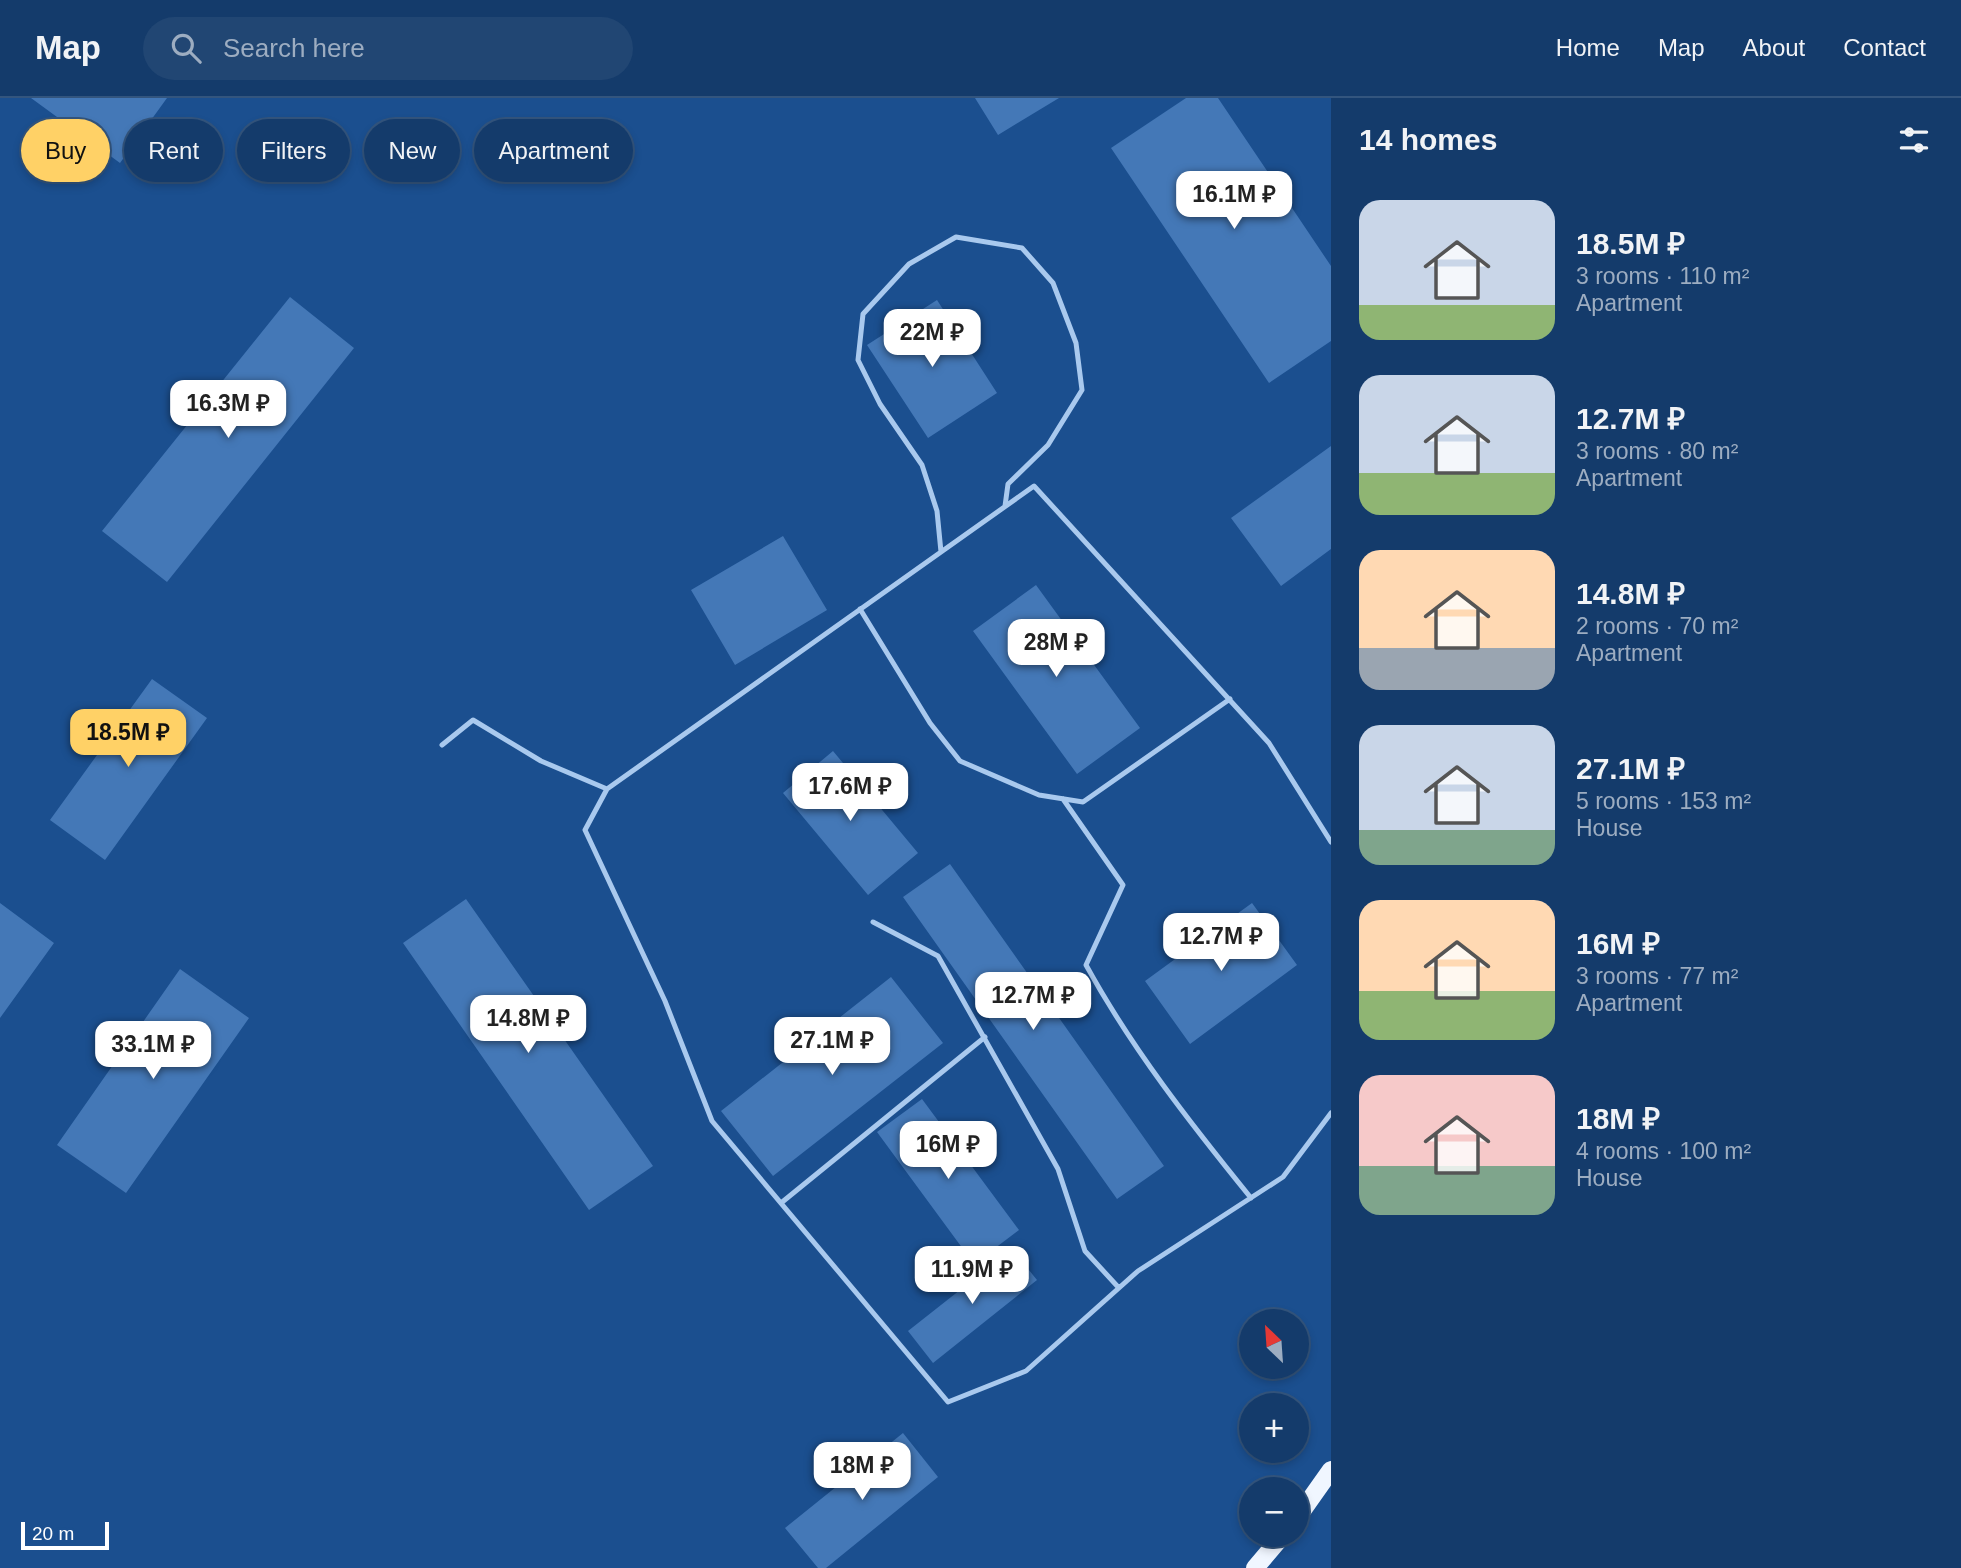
<!DOCTYPE html>
<meta charset="utf-8">
<style>
:root{--surface:#143b6b;--page:#214673;--text:#f1f3f6;--muted:#9dadc1;--line:#33557e;--accent:#ffd166}
body{margin:0;font-family:Helvetica,sans-serif;background:var(--page);color:var(--text);height:100vh;display:flex;flex-direction:column;font-size:26px;white-space:nowrap}
*{box-sizing:border-box;margin:0}
p{font-size:23px;color:var(--muted)}
.icon{flex:none;width:38px;height:38px;fill:none;stroke:currentColor;stroke-width:2;stroke-linecap:round;stroke-linejoin:round}
.map{position:relative;flex:1;overflow:hidden}
.panel{display:flex;flex-direction:column;background:var(--surface);width:630px}
.panel>*{flex:none}
.guide{position:absolute;left:21px;top:21px;width:665px;height:63px;display:flex;gap:14px}
.needle{width:46px;rotate:335deg}
.buttons{position:absolute;left:1239px;top:1211px;display:grid;gap:14px}
.buttons a{display:grid;place-items:center;width:70px;height:70px;border-radius:50%;background:var(--surface);box-shadow:0 4px 10px #0003,0 0 0 2px var(--line);font-size:35px}
.scale{position:absolute;left:21px;bottom:18px;width:88px;box-sizing:border-box;padding-left:7px;border:4px solid #fff;border-top:0;font-size:19px;line-height:24px;white-space:nowrap;color:#fff;-webkit-text-stroke:5px #1b4f8f;paint-order:stroke}
.price{position:absolute;translate:-50% -60px;padding:0 16px;border-radius:14px;background:#fff;color:#222;font-size:23px;line-height:46px;filter:drop-shadow(0 2px 4px #0008)}
.price::after{content:'';position:absolute;left:50%;top:42px;width:21px;height:16px;margin-left:-10px;background:inherit;clip-path:polygon(0 0,100% 0,50% 100%)}
.price.selected{background:var(--accent);color:#111}
ul{padding:0;list-style:none}
li{display:flex;align-items:center;gap:21px;height:175px;padding:0 28px}
li span{display:grid;place-items:center;flex:none;width:196px;height:140px;border-radius:21px;color:#555}
li>.icon{margin-inline-start:auto}
span .icon{width:84px;height:84px;fill:#fffc;stroke-width:1}
li b{font-size:30px}
h2{display:flex;justify-content:space-between;align-items:center;height:84px;padding:0 28px;font-size:30px}
.chip{padding:0 24px;border-radius:32px;background:var(--surface);box-shadow:0 4px 10px #0003,0 0 0 2px var(--line);font-size:24px;line-height:63px}
.chip.selected{background:var(--accent);color:#111}
header{display:flex;align-items:center;gap:42px;box-sizing:border-box;height:98px;padding:0 35px;background:var(--surface);border-bottom:2px solid var(--line)}
header strong{font-size:33px}
nav{display:flex;gap:38px;margin-inline-start:auto;font-size:24px}
.search{width:490px;height:63px;background:var(--page);display:flex;align-items:center;gap:18px;box-sizing:border-box;padding:0 24px;border-radius:38px;color:var(--muted);font-size:26px}
main{display:flex;flex:1;min-height:0}
.map>svg:first-child{display:block}
.building{fill:#4478b7}
.lines{fill:none;stroke-linecap:round;stroke-linejoin:round}
.service{stroke:#a9c9ee;stroke-width:5}
.primary{stroke:#f0f6ff;stroke-width:18}
</style>
<header>
<strong>Map</strong>
<div class="search"><svg class="icon" aria-label="search" viewBox="0 0 24 24"><circle cx="10" cy="10" r="6"/><path d="M15 15l6 6"/></svg>Search here</div>
<nav><a>Home</a><a>Map</a><a>About</a><a>Contact</a></nav>
</header>
<main>
<div class="map">
<svg width="1331" height="1470" viewBox="0 0 1331 1470">
<rect width="100%" height="100%" fill="#1b4f8f"/>
<path class="building" d="M31,0H167L120,65Z
M975,0H1059L998,37Z
M1186,0H1218L1331,168V243L1269,285L1111,50Z
M290,199L354,250L167,484L102,433Z
M937,202L997,295L928,340L867,247Z
M1331,348V451L1281,488L1231,420Z
M783,438L827,512L735,567L691,492Z
M1036,487L1140,630L1077,676L973,533Z
M152,581L207,620L105,762L50,722Z
M833,653L918,755L868,797L783,695Z
M950,766L1164,1068L1117,1101L903,799Z
M466,801L653,1068L589,1112L403,845Z
M0,805L54,845L0,920Z
M1252,805L1297,867L1190,946L1145,883Z
M180,871L249,920L126,1095L57,1047Z
M891,879L943,945L773,1078L721,1013Z
M922,1001L1019,1132L974,1166L877,1034Z
M1012,1151L1037,1182L933,1265L908,1233Z
M903,1335L938,1379L826,1470H818L785,1430Z"/>
<g class="lines">
<path class="service" d="M941,454L937,413L922,367L880,306L858,262L863,216L909,166L956,139L1022,150L1053,185L1076,245L1082,292L1048,347L1008,386L1005,408
M860,511L930,625L960,663L1039,697L1083,704L1230,601
M442,647L473,622L541,663L607,691
M1063,701L1123,787L1086,867C1132,951 1191,1026 1251,1100
M1331,744L1269,645L1034,388L607,691L585,732L665,903L712,1023L948,1304L1026,1273L1138,1173L1283,1079L1331,1015
M873,824L938,858L1058,1071L1085,1153L1119,1190
M781,1105L985,939"/>
<path class="primary" d="M1297,1420L1331,1372
M1255,1470L1283,1437"/>
</g>
</svg>
<div class="buttons">
<a><svg class="needle" viewBox="-14 -14 28 28"><path d="M0-13l5 13h-10z" fill="#e53935"/><path d="M0 13l5-13h-10z" fill="#9dadc1"/></svg></a>
<a>+</a>
<a>−</a>
</div>
<div class="scale">20 m</div>
<b class="price" style="left:1234px;top:133px">16.1M ₽</b>
<b class="price" style="left:932px;top:271px">22M ₽</b>
<b class="price" style="left:228px;top:342px">16.3M ₽</b>
<b class="price" style="left:1056px;top:581px">28M ₽</b>
<b class="price selected" style="left:128px;top:671px">18.5M ₽</b>
<b class="price" style="left:850px;top:725px">17.6M ₽</b>
<b class="price" style="left:1221px;top:875px">12.7M ₽</b>
<b class="price" style="left:1033px;top:934px">12.7M ₽</b>
<b class="price" style="left:528px;top:957px">14.8M ₽</b>
<b class="price" style="left:832px;top:979px">27.1M ₽</b>
<b class="price" style="left:153px;top:983px">33.1M ₽</b>
<b class="price" style="left:948px;top:1083px">16M ₽</b>
<b class="price" style="left:972px;top:1208px">11.9M ₽</b>
<b class="price" style="left:862px;top:1404px">18M ₽</b>
<div class="guide">
<a class="chip selected">Buy</a>
<a class="chip">Rent</a>
<a class="chip">Filters</a>
<a class="chip">New</a>
<a class="chip">Apartment</a>
</div>
</div>
<section class="panel">
<h2>14 homes<svg class="icon" aria-label="filters" viewBox="0 0 24 24"><path d="M4 7h16M4 17h16"/><circle cx="9" cy="7" r="2"/><circle cx="15" cy="17" r="2"/></svg></h2>
<ul>
<li><span style="background:linear-gradient(#c9d6e8 75%,#8fb573 0)"><svg class="icon" aria-label="home" viewBox="0 0 24 24"><path d="M3 11l9-7 9 7M6 9v11h12V9"/></svg></span><div><b>18.5M ₽</b><p>3 rooms · 110 m²</p><p>Apartment</p></div></li>
<li><span style="background:linear-gradient(#c9d6e8 70%,#8fb573 0)"><svg class="icon" aria-label="home" viewBox="0 0 24 24"><path d="M3 11l9-7 9 7M6 9v11h12V9"/></svg></span><div><b>12.7M ₽</b><p>3 rooms · 80 m²</p><p>Apartment</p></div></li>
<li><span style="background:linear-gradient(#ffd9b3 70%,#9aa5b1 0)"><svg class="icon" aria-label="home" viewBox="0 0 24 24"><path d="M3 11l9-7 9 7M6 9v11h12V9"/></svg></span><div><b>14.8M ₽</b><p>2 rooms · 70 m²</p><p>Apartment</p></div></li>
<li><span style="background:linear-gradient(#c9d6e8 75%,#7fa58c 0)"><svg class="icon" aria-label="home" viewBox="0 0 24 24"><path d="M3 11l9-7 9 7M6 9v11h12V9"/></svg></span><div><b>27.1M ₽</b><p>5 rooms · 153 m²</p><p>House</p></div></li>
<li><span style="background:linear-gradient(#ffd9b3 65%,#8fb573 0)"><svg class="icon" aria-label="home" viewBox="0 0 24 24"><path d="M3 11l9-7 9 7M6 9v11h12V9"/></svg></span><div><b>16M ₽</b><p>3 rooms · 77 m²</p><p>Apartment</p></div></li>
<li><span style="background:linear-gradient(#f6c9c9 65%,#7fa58c 0)"><svg class="icon" aria-label="home" viewBox="0 0 24 24"><path d="M3 11l9-7 9 7M6 9v11h12V9"/></svg></span><div><b>18M ₽</b><p>4 rooms · 100 m²</p><p>House</p></div></li>
</ul>
</section>
</main>
